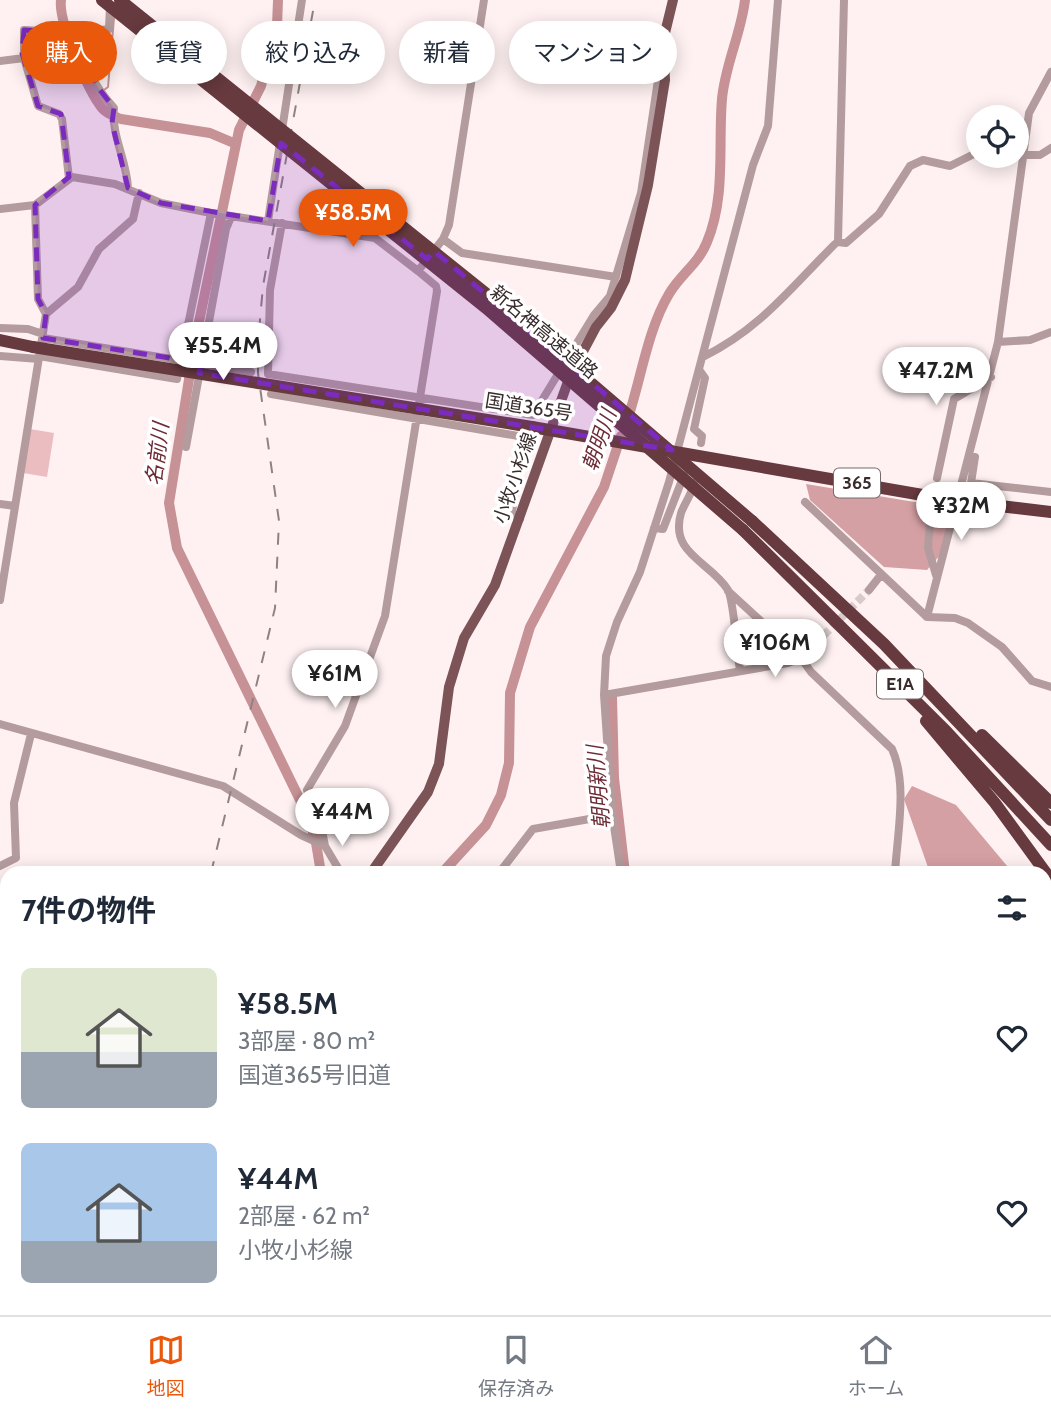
<!DOCTYPE html>
<html lang="ja">
<meta charset="utf-8">
<style>
:root{--surface:#fff;--page:#f6f6f7;--text:#1f2937;--muted:#747a83;--line:#e0e1e3;--accent:#ea580c}
body{margin:0;font-family:Cabin,"Noto Sans JP",sans-serif;background:var(--page);color:var(--text);height:100vh;display:flex;flex-direction:column;font-size:26px;white-space:nowrap}
*{box-sizing:border-box;margin:0}
p{font-size:23px;color:var(--muted)}
.icon{flex:none;width:38px;height:38px;fill:none;stroke:currentColor;stroke-width:2;stroke-linecap:round;stroke-linejoin:round}
.map{position:relative;flex:1;overflow:hidden}
.panel{position:absolute;left:0px;top:866px;width:1052px;height:450px;display:flex;flex-direction:column;background:var(--surface);border-radius:21px 21px 0 0;box-shadow:0 4px 18px #0003}
.panel>*{flex:none}
.guide{position:absolute;left:21px;top:21px;width:700px;height:63px;display:flex;gap:14px}
.buttons{position:absolute;left:966px;top:105px;display:grid;gap:14px}
.buttons a{display:grid;place-items:center;width:63px;height:63px;border-radius:50%;background:var(--surface);box-shadow:0 4px 18px #0003;font-size:35px}
.price{position:absolute;translate:-50% -60px;padding:0 16px;border-radius:24px;background:#fff;color:#222;font-size:23px;line-height:46px;filter:drop-shadow(0 2px 4px #0008)}
.price::after{content:'';position:absolute;left:50%;top:42px;width:21px;height:16px;margin-left:-10px;background:inherit;clip-path:polygon(0 0,100% 0,50% 100%)}
.price.active{background:var(--accent);color:#fff}
ul{padding:0;list-style:none}
li{display:flex;align-items:center;gap:21px;height:175px;padding:0 21px}
li span{display:grid;place-items:center;flex:none;width:196px;height:140px;border-radius:10px;color:#555}
li>.icon{margin-inline-start:auto}
span .icon{width:84px;height:84px;fill:#fffc;stroke-width:1}
li b{font-size:30px}
h2{display:flex;justify-content:space-between;align-items:center;height:84px;padding:0 21px;font-size:30px}
.pill{padding:0 24px;border-radius:32px;background:var(--surface);box-shadow:0 4px 18px #0003;font-size:24px;line-height:63px}
.pill.active{background:var(--accent);color:#fff}
.menu{display:flex;justify-content:space-around;align-items:center;height:98px;border-top:2px solid var(--line);background:var(--surface);font-size:19px;color:var(--muted)}
.menu a{display:grid;justify-items:center;gap:4px}
.menu .active{color:var(--accent)}
.map>svg:first-child{display:block}
.green{fill:#ecbdc0}
.forest{fill:#d5a0a4}
.lines{fill:none;stroke-linecap:round;stroke-linejoin:round}
.stream{stroke:#c69296;stroke-width:2}
.river{stroke:#c69296;stroke-width:10}
.minor-tunnel{stroke:#d7cacb;stroke-width:8;stroke-dasharray:8 4;stroke-linecap:butt}
.minor{stroke:#b49c9e;stroke-width:8}
.major{stroke:#7c5458;stroke-width:10}
.highway{stroke:#673a3f;stroke-width:12}
.rail{stroke:#8f8283;stroke-width:2;stroke-dasharray:12 12;stroke-linecap:butt}
.highway-bridge{stroke:#673a3f;stroke-width:12}
.marked{fill:#7b2cbf;fill-opacity:0.2;stroke:#7b2cbf;stroke-width:5;stroke-dasharray:14 9;stroke-linejoin:round}
.labels{text-anchor:middle;dominant-baseline:central;stroke-width:7;stroke-linejoin:round;paint-order:stroke}
.shield{fill:#fff;stroke:#746b6c;stroke-width:2}
.shield-label{font-size:18px;font-weight:bold;fill:#392c2d}
.street-label{font-size:19px;fill:#392c2d;stroke:#fff}
.water-label{font-size:21px;font-style:italic;fill:#6d2c36;stroke:#fff}
</style>
<div class="map">
<svg width="1051" height="1315" viewBox="0 0 1051 1315">
<rect width="100%" height="100%" fill="#fff1f2"/>
<path class="green" d="M30,429L54,433L47,477L23,473Z"/>
<path class="forest" d="M806,484L951,508L942,553L927,570L884,567L810,500Z
M912,786L956,805L1013,873H930L904,799Z
M1045,930L1051,941V1126L1045,1114Z"/>
<g class="lines">
<path class="stream" d="M104,90L108,87L114,18"/>
<path class="river" d="M61,0C58,21 88,91 102,108C107,114 114,116 121,119L210,133L236,144
M278,0L277,26L261,86L239,130L196,336L169,503L177,548L303,806L315,837L321,873
M627,421C641,380 647,331 669,294C680,275 699,263 707,242C726,197 718,146 722,99C725,65 741,34 745,0
M612,697L614,778L625,873
M442,873L486,825L501,795L509,763L510,693L530,627L604,487L621,436
M697,1309L698,1315
M101,1315L103,1309
M133,1315L136,1309"/>
<path class="minor-tunnel" d="M815,644L869,590"/>
<path class="minor" d="M77,33C78,59 97,89 114,108C111,135 127,161 128,188
M24,58L38,106L59,114L62,119L69,178
M0,61L24,58V30L77,33L109,29L110,6
M1017,155H1040L1051,148
M0,209L35,205L72,177L115,184L161,203L211,213L375,238L418,271L443,239L449,225L484,0
M268,221L302,0
M282,223L270,290L268,374L533,415L594,315L610,296L641,193L658,80V65L662,57
M443,239L462,253L616,277
M837,242L846,243L879,214L910,166L923,160L950,166L978,152
M46,314L78,287L99,249L133,219L139,193
M0,328L28,329L43,334
M43,338L251,372
M998,342L1030,340L1051,332
M0,356L39,359
M39,356L177,379L179,368
M703,357C762,328 793,285 838,241L844,0
M181,359L211,213
M700,371L705,378L694,429L702,436L701,443
M271,394L524,437L512,512L520,519
M186,447L226,229L231,217
M975,457L971,483L1051,492
M937,478L954,399L991,377
M694,483C692,494 685,502 681,513C669,554 711,562 728,590C734,601 737,654 740,670
M805,502L927,617L955,618L968,623L1002,647L1032,681L1051,687
M0,504L15,506
M931,508L928,548L936,575
M654,528L663,529L684,475
M869,590L880,576
M728,591L801,658L811,672L892,749C908,784 897,835 895,873
M0,600L46,314L38,299L35,205
M927,617L998,342L1029,113L1051,72
M604,695L788,663L801,658L815,644
M0,724L223,786L301,835L325,846L341,873
M325,846L321,825L307,790L345,726L385,616L437,291L436,286L418,271
M0,866L16,858L14,803L31,734
M499,873L533,829L612,815
M621,873L612,813L604,695L606,656L617,622L640,572L669,482L753,165L768,126L778,0
M0,1191L7,1205
M0,1229L6,1269L0,1306
M692,1309L693,1315
M0,1310L13,1315
M33,1315L34,1309
M67,1315L69,1309
M218,1315L220,1309
M267,1315L270,1309
M298,1315V1309
M1011,1315V1309"/>
<path class="major" d="M371,873L428,792L439,764L449,687L464,638L495,585L570,376L596,327L611,308L625,280L648,185L665,80L663,41L673,0
M113,1315L116,1309"/>
<path class="highway" d="M0,340L33,347
M532,427L957,501L1051,512
M752,521L884,644L1051,820
M743,530L946,731L1051,845
M926,721L995,803L1051,880
M982,735L1051,803"/>
<path class="rail" d="M211,873L275,608L279,521L258,373V342L263,286L315,0
M81,1315L84,1309"/>
<path class="highway-bridge" d="M102,0L486,308L743,530
M120,0L494,300L752,521
M33,347L532,427"/>
</g>
<path class="marked" d="M24,30L77,33L97,86L114,108L112,123L128,188L161,203L268,221L281,143L427,259L434,251L672,450L199,373L201,363L43,338L46,314L38,299L35,205L69,177L61,114L38,106L22,53Z"/>
<g class="labels">
<g class="shield">
<rect x="834" y="468.5" width="46" height="29" rx="5"/>
<rect x="877" y="669.5" width="46" height="29" rx="5"/>
</g>
<g class="shield-label">
<text x="857" y="483">365</text>
<text x="900" y="684">E1A</text>
</g>
<g class="street-label">
<text transform="translate(544 332) rotate(40)">新名神高速道路</text>
<text transform="translate(529 407) rotate(9)">国道365号</text>
<text transform="translate(515 478) rotate(-71)">小牧小杉線</text>
</g>
<g class="water-label">
<text transform="translate(599 440) rotate(-71)">朝明川</text>
<text transform="translate(157 454) rotate(-83)">名前川</text>
<text transform="translate(598 787) rotate(-95)">朝明新川</text>
</g>
</g>
</svg>
<div class="buttons">
<a><svg class="icon" aria-label="locate" viewBox="0 0 24 24"><circle cx="12" cy="12" r="6"/><path d="M12 2v4M12 18v4M2 12h4M18 12h4"/></svg></a>
</div>
<b class="price active" style="left:353px;top:249px">¥58.5M</b>
<b class="price" style="left:223px;top:382px">¥55.4M</b>
<b class="price" style="left:936px;top:407px">¥47.2M</b>
<b class="price" style="left:961px;top:542px">¥32M</b>
<b class="price" style="left:775px;top:679px">¥106M</b>
<b class="price" style="left:335px;top:710px">¥61M</b>
<b class="price" style="left:342px;top:848px">¥44M</b>
<div class="guide">
<a class="pill active">購入</a>
<a class="pill">賃貸</a>
<a class="pill">絞り込み</a>
<a class="pill">新着</a>
<a class="pill">マンション</a>
</div>
<section class="panel">
<h2>7件の物件<svg class="icon" aria-label="filters" viewBox="0 0 24 24"><path d="M4 7h16M4 17h16"/><circle cx="9" cy="7" r="2"/><circle cx="15" cy="17" r="2"/></svg></h2>
<ul>
<li><span style="background:linear-gradient(#dfe7d0 60%,#9aa5b1 0)"><svg class="icon" aria-label="home" viewBox="0 0 24 24"><path d="M3 11l9-7 9 7M6 9v11h12V9"/></svg></span><div><b>¥58.5M</b><p>3部屋 · 80 m²</p><p>国道365号旧道</p></div><svg class="icon" aria-label="heart" viewBox="0 0 24 24"><path d="M12 20l-8-8c-3-5 5-10 8-4 3-6 11-1 8 4z"/></svg></li>
<li><span style="background:linear-gradient(#a9c7e8 70%,#9aa5b1 0)"><svg class="icon" aria-label="home" viewBox="0 0 24 24"><path d="M3 11l9-7 9 7M6 9v11h12V9"/></svg></span><div><b>¥44M</b><p>2部屋 · 62 m²</p><p>小牧小杉線</p></div><svg class="icon" aria-label="heart" viewBox="0 0 24 24"><path d="M12 20l-8-8c-3-5 5-10 8-4 3-6 11-1 8 4z"/></svg></li>
</ul>
</section>
</div>
<nav class="menu">
<a class="active"><svg class="icon" aria-label="map" viewBox="0 0 24 24"><path d="M3 6l6-2 6 2 6-2v14l-6 2-6-2-6 2zM9 4v14M15 6v14"/></svg>地図</a>
<a><svg class="icon" aria-label="saved" viewBox="0 0 24 24"><path d="M7 4h10v16l-5-4-5 4z"/></svg>保存済み</a>
<a><svg class="icon" aria-label="home" viewBox="0 0 24 24"><path d="M3 11l9-7 9 7M6 9v11h12V9"/></svg>ホーム</a>
</nav>
